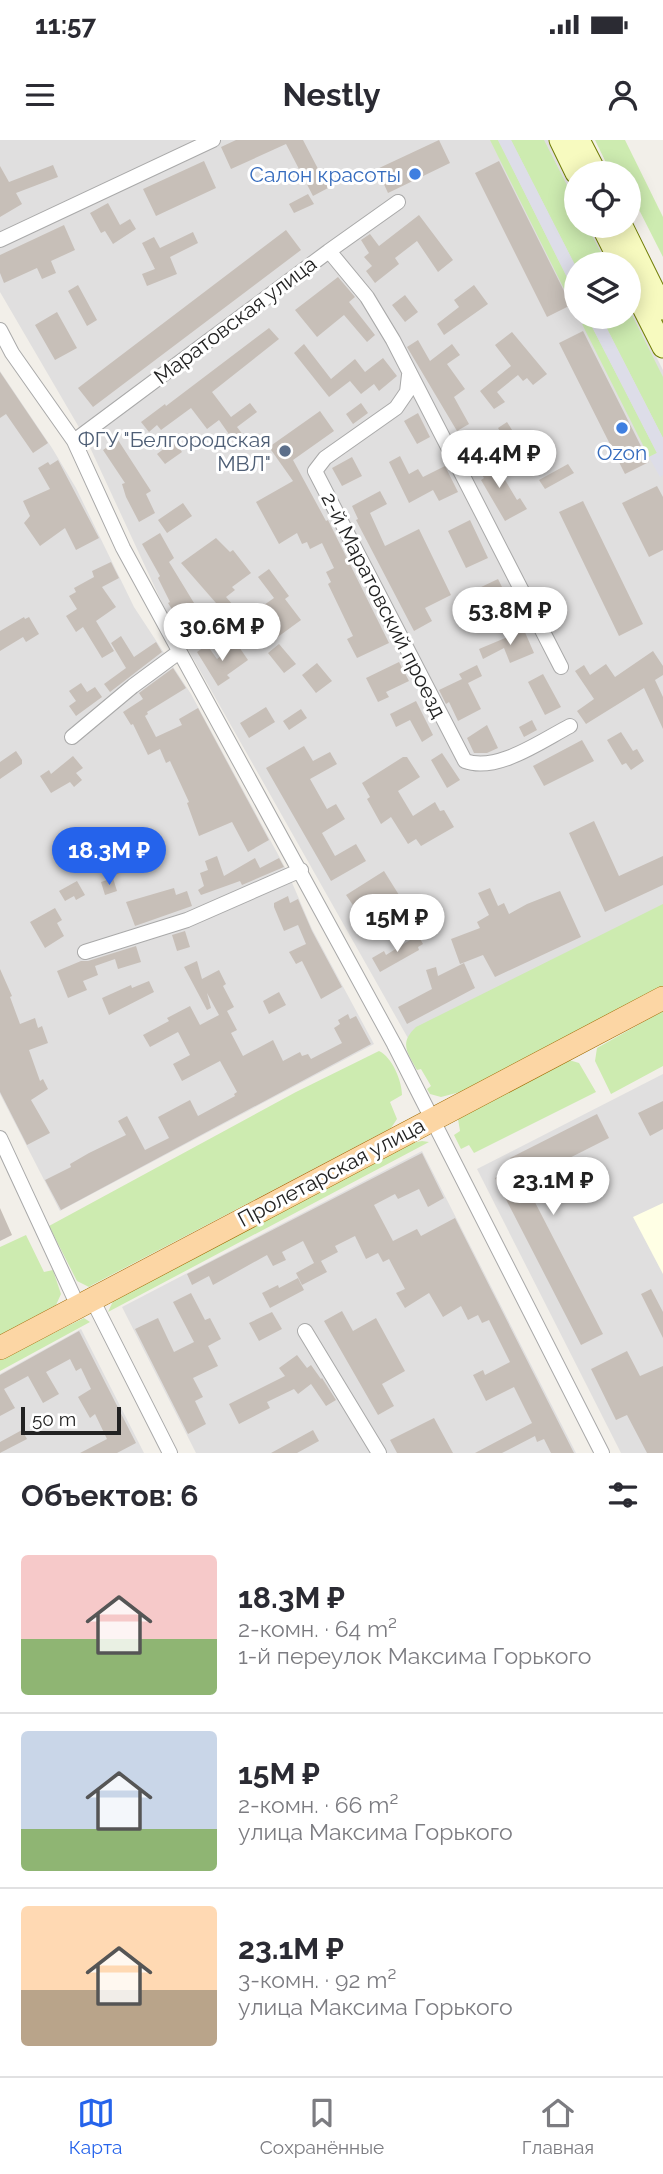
<!DOCTYPE html>
<html lang="ru">
<meta charset="utf-8">
<style>
:root{--surface:#fff;--page:#f7f7f7;--text:#2b2b33;--muted:#7c7c81;--line:#e1e1e2;--accent:#2563eb}
body{margin:0;font-family:Raleway,sans-serif;background:var(--page);color:var(--text);height:100vh;display:flex;flex-direction:column;font-size:26px;white-space:nowrap}
*{box-sizing:border-box;margin:0}
p{font-size:23px;color:var(--muted)}
.icon{flex:none;width:38px;height:38px;fill:none;stroke:currentColor;stroke-width:2;stroke-linecap:round;stroke-linejoin:round}
.map{position:relative;height:1313px;overflow:hidden}
.drawer{display:flex;flex-direction:column;background:var(--surface);flex:1}
.drawer>*{flex:none}
.buttons{position:absolute;left:564px;top:21px;display:grid;gap:14px}
.buttons a{display:grid;place-items:center;width:77px;height:77px;border-radius:50%;background:var(--surface);box-shadow:0 4px 18px #0003;font-size:35px}
.scale{position:absolute;left:21px;bottom:18px;width:100px;box-sizing:border-box;padding-left:7px;border:4px solid #222;border-top:0;font-size:19px;line-height:24px;white-space:nowrap;color:#222;-webkit-text-stroke:5px #fff;paint-order:stroke}
.price{position:absolute;translate:-50% -60px;padding:0 16px;border-radius:24px;background:#fff;color:#222;font-size:23px;line-height:46px;filter:drop-shadow(0 2px 4px #0008)}
.price::after{content:'';position:absolute;left:50%;top:42px;width:21px;height:16px;margin-left:-10px;background:inherit;clip-path:polygon(0 0,100% 0,50% 100%)}
.price.current{background:var(--accent);color:#fff}
ul{padding:0;list-style:none}
li{display:flex;align-items:center;gap:21px;height:175px;padding:0 21px}
li+li{border-top:2px solid var(--line)}
li span{display:grid;place-items:center;flex:none;width:196px;height:140px;border-radius:7px;color:#555}
li>.icon{margin-inline-start:auto}
span .icon{width:84px;height:84px;fill:#fffc;stroke-width:1}
li b{font-size:30px}
h2{display:flex;justify-content:space-between;align-items:center;height:84px;padding:0 21px;font-size:30px}
.status{display:flex;justify-content:space-between;align-items:center;height:49px;padding:0 35px;background:var(--surface);direction:ltr}
.status svg{height:19px;fill:currentColor}
header{display:flex;justify-content:space-between;align-items:center;height:91px;padding:0 21px;background:var(--surface);font-size:32px;font-weight:700}
.menu{display:flex;justify-content:space-around;align-items:center;height:98px;border-top:2px solid var(--line);background:var(--surface);font-size:19px;color:var(--muted)}
.menu a{display:grid;justify-items:center;gap:4px}
.menu .current{color:var(--accent)}
.map>svg:first-child{display:block}
.residential{fill:#e0dfdf}
.education{fill:#ffffe5}
.grass{fill:#cdebb0}
.plaza{fill:#dddde8}
.building{fill:#c7bfb8}
.lines{fill:none;stroke-linecap:round;stroke-linejoin:round}
.minor-casing{stroke:#a9a9a9;stroke-width:16}
.secondary-casing{stroke:#707d05;stroke-width:23}
.primary-casing{stroke:#a06b00;stroke-width:24}
.minor{stroke:#fff;stroke-width:14}
.secondary{stroke:#f7fabf;stroke-width:21}
.primary{stroke:#fcd6a4;stroke-width:23}
.shop-dot{fill:#3f7fe0;stroke:#fff;stroke-width:2.5}
.service-dot{fill:#5c6f8a;stroke:#fff;stroke-width:2.5}
.labels{text-anchor:middle;dominant-baseline:central;stroke-width:6;stroke-linejoin:round;paint-order:stroke}
.shop-label{font-size:21px;fill:#366cbe;stroke:#fff;text-anchor:end}
.street-label{font-size:21px;fill:#222;stroke:#fff}
.service-label{font-size:21px;fill:#4e5e75;stroke:#fff;text-anchor:end}
</style>
<div class="status"><b>11:57</b><svg viewBox="0 0 49 12"><path d="M0 12V9h3v3zM5 12V6h3v6zM10 12V3h3v9zM15 12V0h3v12zM26 1h20v11H26zM47 4h2v5h-2z"/></svg></div>
<header><svg class="icon" aria-label="menu" viewBox="0 0 24 24"><path d="M4 6h16M4 12h16M4 18h16"/></svg>Nestly<svg class="icon" aria-label="person" viewBox="0 0 24 24"><circle cx="12" cy="8" r="4"/><path d="M4 21q1-7 8-7t8 7"/></svg></header>
<div class="map">
<svg width="663" height="1313" viewBox="0 0 663 1313">
<rect width="100%" height="100%" fill="#f2efe9"/>
<path class="residential" d="M0,0H548L576,56V86H591L610,124H576V177H628V161L663,230V769L409,900L164,467L87,301L0,152Z
M0,231L52,308L76,348L134,467L191,554L287,731L312,789L374,904L60,1071L0,954Z
M663,934V1313H621L477,1029Z
M422,1011L576,1313H196L122,1167Z
M81,1189L144,1313H0V1234Z"/>
<path class="education" d="M663,1063V1134L633,1077Z"/>
<path class="grass" d="M490,0H498L576,155V173Z
M511,0H544L576,63V86H587L607,124H576V127Z
M595,0H625L663,77V117L628,48V33H621L619,31L611,33Z
M628,167L663,237V298L601,177H628Z
M589,181L657,313L649,317L582,184Z
M663,764V846L464,951L441,957L430,954L427,949L431,946L421,929L417,930C407,912 399,903 416,887Z
M663,871V926L611,954L595,921L597,908Z
M379,911C392,917 402,941 402,955L390,962L397,979L391,988L92,1145L89,1147L77,1141L49,1086L296,952Z
M569,920L579,923L596,952L474,1013L469,1005L461,1009L454,995L460,991L458,979Z
M422,1001L429,1002L108,1172L114,1159L408,1004Z
M26,1095L44,1132L53,1130L61,1154L56,1165L0,1195V1107Z
M84,1178L90,1182L0,1231V1220Z"/>
<path class="plaza" d="M498,0H511L576,127V155Z
M578,177H601L663,298V335L660,337L649,317L657,313L589,181L582,184Z"/>
<path class="building" d="M236,0H303L328,48L313,56L286,4L231,29L221,7Z
M439,0L450,23L388,53L377,29Z
M204,21L216,48L156,76L143,49Z
M499,21L571,165L547,177L475,33Z
M53,25L58,37L16,53L22,64L0,77V26L9,42Z
M308,54L314,64L294,73L289,64Z
M108,63L120,85L130,79L136,89L113,104L105,91L101,93L90,73Z
M419,75L453,120L438,132L417,101L395,118L399,124L375,143L366,131L372,126L364,117L369,113L361,100L370,94L379,106Z
M64,85L75,110L51,121L56,133L42,139L37,128L4,143L0,133V115Z
M286,90L301,110L93,267L78,248Z
M193,92L198,103L170,117L177,134L147,146L142,134L155,129L142,103L154,97L160,108Z
M338,137L355,157L349,162L375,195L367,202L344,175L317,197L295,170Z
M78,145L97,180L87,186L68,151Z
M474,145L488,164L444,195L437,184L459,167L454,160Z
M405,155L418,172L405,182L392,165Z
M57,172L77,208L55,220L35,185Z
M269,188L279,199L212,252L231,277L250,263L257,272L237,287L247,300L238,307L219,280L207,289L191,268L161,290L157,285L149,292L141,282L165,264L166,266Z
M583,191L649,322L625,334L559,203Z
M512,192L547,234L533,245L527,238L523,241L518,235L497,252L505,262L494,269L480,251L511,226L495,205Z
M418,200L430,221L452,204L460,215L447,224L465,249L454,257L469,284L457,291L407,207Z
M304,204L331,239L355,219L365,232L383,218L397,236L379,251L374,244L361,254L350,241L329,257L294,213Z
M0,232L48,303L33,313L6,274L0,278Z
M361,263L368,273L353,284L346,274Z
M320,271L334,291L293,320L326,381L328,380L389,503L357,518L347,499L353,496L328,444L331,442L326,432L334,428L322,403L310,409L307,402L302,404L297,393L279,404L256,362L293,341L269,307Z
M418,273L430,297L417,304L404,281Z
M507,282L533,324L523,330L498,288Z
M118,300L151,351L146,354L155,373L139,382L126,357L122,344L125,343L103,310Z
M174,301L182,312L165,324L157,314Z
M485,315L496,332L499,330L517,360L520,358L527,369L505,381L481,340L484,338L474,322Z
M400,316L409,334L418,329L423,337L445,326L458,352L439,361L433,350L409,363L389,322Z
M352,317L362,336L342,346L332,328Z
M58,320L99,398L76,410L65,388L40,406L24,383L30,376L23,361L50,349L38,328L48,322L50,325Z
M568,324L574,333L545,349L539,340Z
M657,346L663,357V410L649,417L622,363Z
M380,351L387,364L370,373L385,406L419,389L451,455L425,468L432,481L414,491L356,380L358,379L352,366Z
M583,361L643,484L619,496L559,372Z
M183,363L192,376L167,393L158,380Z
M470,380L488,418L466,428L448,391Z
M160,393L174,418L169,422L205,481L186,492L168,463L170,462L158,438L160,436L142,404Z
M216,398L230,412L233,410L251,433L232,447L235,450L226,457L239,472L230,479L181,423Z
M111,422L119,438L102,447L116,467L96,481L114,511L102,518L83,487L76,492L66,476L77,469L69,456L76,452L74,448L94,437L92,431Z
M269,429L289,456L285,459L301,480L275,499L263,483L260,486L251,474L274,458L258,437Z
M498,439L514,471L493,481L477,449Z
M24,477L25,479L29,477L39,494L26,502L23,497L0,511V491Z
M524,490L534,513L510,523L504,508L483,519L479,509Z
M121,496L134,517L156,502L162,512L110,552L104,544L126,528L111,503Z
M237,504L248,520L227,535L230,538L218,546L197,512L207,505L217,519Z
M279,504L296,524L284,533L268,513Z
M653,511L663,526V535L655,540L663,557V589L644,548L586,584L577,571L594,559L575,531L584,525L590,535L606,524L615,537Z
M399,522L409,541L386,552L389,557L378,562L366,538Z
M317,523L332,541L316,553L302,535Z
M477,525L482,536L468,543L481,569L458,581L449,562L446,564L439,550L462,539L459,534Z
M173,528L186,548L147,572L148,574L145,576L156,597L182,585L179,579L198,568L269,700L248,712L232,682L199,696L187,663L189,662L170,621L166,623L160,609L148,615L133,584L131,585L123,572L143,559L139,553Z
M543,534L561,567L545,575L528,542Z
M81,543L87,552L95,547L102,557L76,576L69,566L76,561L69,551Z
M416,561L433,595L422,602L410,580L396,587L390,574Z
M266,567L275,582L249,598L240,583Z
M301,569L307,578L289,590L283,581Z
M532,580L537,590L524,597L519,587Z
M487,585L498,608L487,613H474L467,598Z
M621,592L633,611L637,609L644,621L631,630L626,623L622,625L607,600Z
M582,600L594,621L544,646L533,626Z
M304,606L313,621L330,612L337,624L310,639L327,669L336,664L345,679L322,693L335,716L356,704L366,721L331,741L266,628Z
M16,611L22,620V624L0,639V622Z
M442,613L460,640L447,648L431,620Z
M73,616L83,628L76,633L82,640L74,647L70,642L51,653L40,636L49,630L51,634Z
M403,617H407L420,637L398,651L413,676L435,662L440,671L444,670L454,687L421,706L416,699L408,704L391,677L381,684L371,666L367,659L370,657L362,643Z
M594,681L619,736L663,716V745L605,772L569,693Z
M131,703L139,726L106,738L97,712Z
M217,716L224,736L255,718L260,728L279,718L284,727L242,745L240,741L201,755L198,750L204,746L200,733L208,730L205,721Z
M384,731L404,763L385,775L389,780L373,790L368,782L357,790L350,779L359,774L346,755Z
M113,738L117,751L105,755L101,742Z
M77,741L85,755L76,760L74,756L65,761L59,751Z
M174,748L176,755L187,751L192,766L135,786L126,762Z
M490,748L498,766L504,763L509,774L527,764L560,751L581,797L495,837L483,815L460,824L451,799L480,788L477,782L489,775L478,753Z
M288,756L290,763L298,759L312,791L342,847L321,859L302,821L296,824L289,812L306,804L298,785L284,791L274,767V763Z
M55,768L62,780L57,783L64,796L45,808L30,782Z
M185,791L190,807L177,811L172,795Z
M418,795L423,804L418,807L419,810L380,832L372,818L384,811L386,815Z
M136,806L141,822L118,829L115,819L95,826L98,835L83,841L87,850L68,858L57,831L81,821H88Z
M197,821L202,839L219,830L226,844L223,846L234,867L227,871L237,890L231,893L243,916L273,900L283,921L300,912L302,916L308,914L311,919L342,903L334,888L340,884L338,880L348,874L350,879L356,876L371,904L61,1070L45,1040L71,1027L70,1024L89,1013L126,995L118,981L127,976L145,1010L169,998L158,977L190,960L198,976L235,956L234,954L237,952L220,921L182,941L173,924L190,915L178,892L150,907L143,895L169,881L167,878L190,866L200,885L219,875L207,853L211,868L207,870L184,827Z
M464,823L475,848L407,884L398,867L432,849L426,830L436,827L438,836Z
M0,829L12,856L10,857L20,884L35,878L38,888L42,886L48,903L29,910L40,941L43,939L48,949L31,960L50,993L27,1005L0,952Z
M149,841L154,852L109,875L102,858L131,845L132,848Z
M279,852L286,865L269,874L263,861Z
M663,961V989L650,996L638,973Z
M597,974L609,998L524,1041L603,1194L581,1205L495,1038L515,1027L510,1018Z
M422,1013L444,1058L428,1067L419,1049L398,1059L395,1054L374,1065L393,1101L417,1089L421,1096L455,1078L574,1313H551L544,1299L537,1302L535,1296L502,1313H475L532,1283L514,1247L486,1261L473,1235L483,1230L485,1235L510,1222L489,1180L482,1183L478,1175L468,1180L461,1166L443,1177L429,1153L405,1168L396,1153L405,1149L389,1119L383,1122L378,1113L366,1119L355,1096L335,1106L338,1112L321,1121L327,1132L302,1145L296,1133L314,1123L303,1101L282,1112L286,1120L273,1126L267,1115L213,1145L209,1136L192,1145L187,1134Z
M0,1068L12,1095L0,1101Z
M298,1138L304,1150L270,1168L262,1153L278,1145L279,1148Z
M651,1149L663,1172V1198L641,1154Z
M191,1153L205,1180L210,1178L221,1199L208,1206L218,1226L193,1238L203,1257L195,1261L206,1284L188,1294L135,1189L158,1178L174,1212L194,1202L173,1162Z
M342,1171L353,1191L376,1178L405,1231L382,1244L394,1266L378,1275L324,1181Z
M272,1172L282,1189L259,1201L249,1183Z
M79,1191L136,1303L117,1313H80L107,1299L95,1274L90,1278L78,1257L91,1249L81,1228L76,1231L70,1219L46,1232L59,1254L43,1263L28,1236L4,1249L15,1268L0,1276V1235Z
M627,1211L640,1236L663,1226V1313H647L627,1275L616,1280L591,1229Z
M297,1215L307,1228L311,1225L321,1239L322,1238L336,1260L326,1266L311,1244L298,1254L294,1249L267,1262L270,1268L239,1284L229,1264L285,1236L279,1228Z
M434,1278L453,1313H397L390,1300Z
M22,1290L27,1299L0,1313V1302Z
M313,1290L319,1301L297,1313H271Z"/>
<g class="lines">
<defs>
<path id="minor" d="M0,100L213,0
M329,111L367,157L393,200L561,527
M0,190L12,213L74,301L123,408L394,904L602,1313
M409,235L407,252L396,268L325,318L315,331L465,621C497,633 541,601 570,586
M74,301L329,111L398,62
M72,597L133,546L179,512
M85,812L187,780L301,730
M0,998L78,1166
M92,1159L170,1313
M305,1191L379,1313"/>
<path id="secondary" d="M560,0L576,33
M579,0L596,33
M602,86L621,124
M622,86L663,169
M628,138L663,207"/>
<path id="primary" d="M0,1208L663,858"/>
</defs>
<use href="#minor" class="minor-casing"/>
<use href="#secondary" class="secondary-casing"/>
<use href="#primary" class="primary-casing"/>
<use href="#minor" class="minor"/>
<use href="#secondary" class="secondary"/>
<use href="#primary" class="primary"/>
</g>
<g class="shop-dot">
<circle cx="415" cy="34" r="7"/>
<circle cx="622" cy="288" r="7"/>
</g>
<circle class="service-dot" cx="285" cy="311" r="7"/>
<g class="labels">
<g class="shop-label">
<text x="401" y="34">Салон красоты</text>
<text x="622" y="312" text-anchor="middle">Ozon</text>
</g>
<g class="street-label">
<text transform="translate(235 180) rotate(-37)">Маратовская улица</text>
<text transform="translate(384 465) rotate(63)">2-й Маратовский проезд</text>
<text transform="translate(331 1032) rotate(-28)">Пролетарская улица</text>
</g>
<g class="service-label">
<text x="271" y="299">ФГУ "Белгородская<tspan x="271" dy="24">МВЛ"</tspan></text>
</g>
</g>
</svg>
<div class="buttons">
<a><svg class="icon" aria-label="locate" viewBox="0 0 24 24"><circle cx="12" cy="12" r="6"/><path d="M12 2v4M12 18v4M2 12h4M18 12h4"/></svg></a>
<a><svg class="icon" aria-label="layers" viewBox="0 0 24 24"><path d="M12 4l9 5-9 5-9-5zM3 14l9 5 9-5"/></svg></a>
</div>
<div class="scale">50 m</div>
<b class="price" style="left:499px;top:350px">44.4M ₽</b>
<b class="price" style="left:510px;top:507px">53.8M ₽</b>
<b class="price" style="left:222px;top:523px">30.6M ₽</b>
<b class="price current" style="left:109px;top:747px">18.3M ₽</b>
<b class="price" style="left:397px;top:814px">15M ₽</b>
<b class="price" style="left:553px;top:1077px">23.1M ₽</b>
</div>
<section class="drawer">
<h2>Объектов: 6<svg class="icon" aria-label="filters" viewBox="0 0 24 24"><path d="M4 7h16M4 17h16"/><circle cx="9" cy="7" r="2"/><circle cx="15" cy="17" r="2"/></svg></h2>
<ul>
<li><span style="background:linear-gradient(#f6c9c9 60%,#8fb573 0)"><svg class="icon" aria-label="home" viewBox="0 0 24 24"><path d="M3 11l9-7 9 7M6 9v11h12V9"/></svg></span><div><b>18.3M ₽</b><p>2-комн. · 64 m²</p><p>1-й переулок Максима Горького</p></div></li>
<li><span style="background:linear-gradient(#c9d6e8 70%,#8fb573 0)"><svg class="icon" aria-label="home" viewBox="0 0 24 24"><path d="M3 11l9-7 9 7M6 9v11h12V9"/></svg></span><div><b>15M ₽</b><p>2-комн. · 66 m²</p><p>улица Максима Горького</p></div></li>
<li><span style="background:linear-gradient(#ffd9b3 60%,#b9a48a 0)"><svg class="icon" aria-label="home" viewBox="0 0 24 24"><path d="M3 11l9-7 9 7M6 9v11h12V9"/></svg></span><div><b>23.1M ₽</b><p>3-комн. · 92 m²</p><p>улица Максима Горького</p></div></li>
</ul>
</section>
<nav class="menu">
<a class="current"><svg class="icon" aria-label="map" viewBox="0 0 24 24"><path d="M3 6l6-2 6 2 6-2v14l-6 2-6-2-6 2zM9 4v14M15 6v14"/></svg>Карта</a>
<a><svg class="icon" aria-label="saved" viewBox="0 0 24 24"><path d="M7 4h10v16l-5-4-5 4z"/></svg>Сохранённые</a>
<a><svg class="icon" aria-label="home" viewBox="0 0 24 24"><path d="M3 11l9-7 9 7M6 9v11h12V9"/></svg>Главная</a>
</nav>
